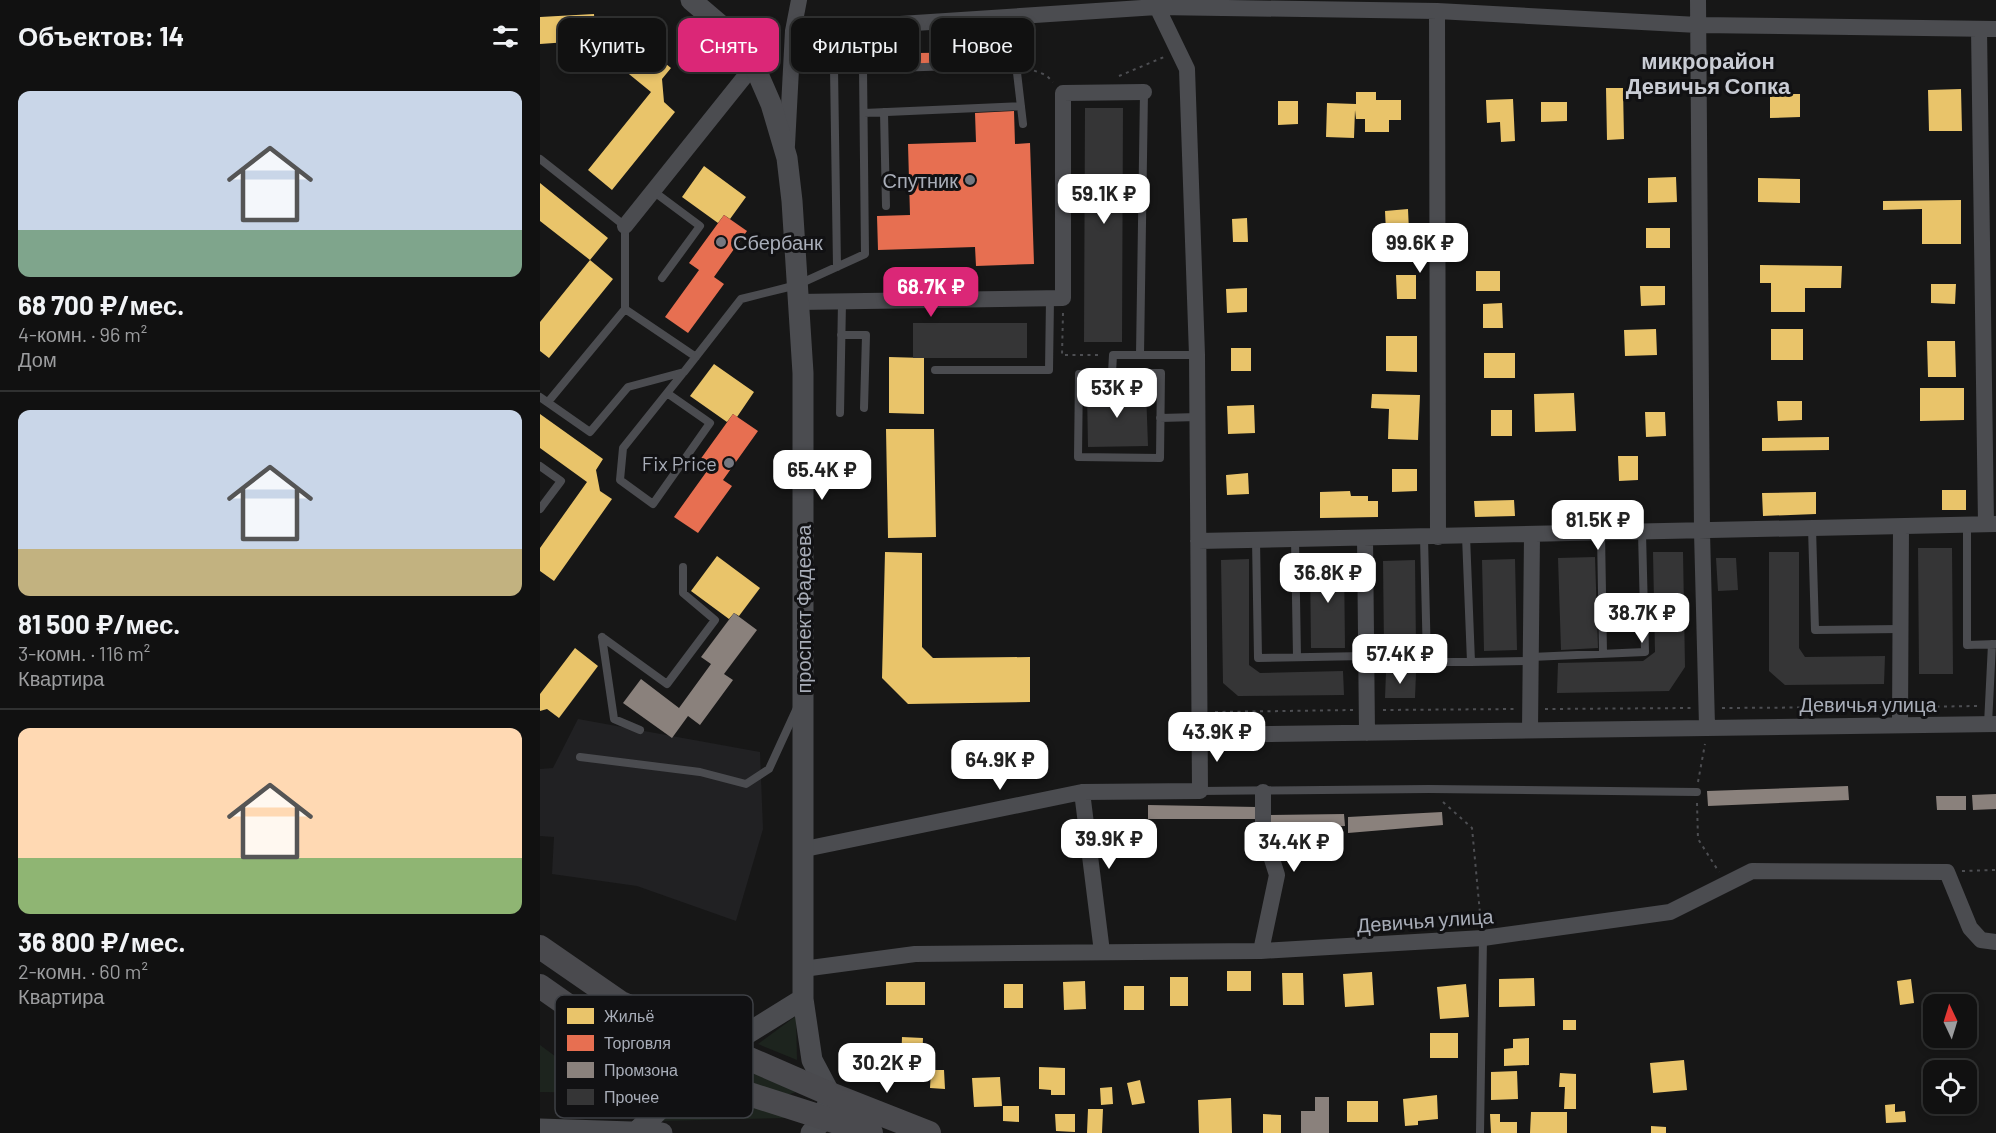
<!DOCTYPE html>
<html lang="ru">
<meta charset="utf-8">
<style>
:root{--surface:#111;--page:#1e1f1f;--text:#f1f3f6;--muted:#9c9d9f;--line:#303131;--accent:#db2777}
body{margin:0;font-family:Barlow,sans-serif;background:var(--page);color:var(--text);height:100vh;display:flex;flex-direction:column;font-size:22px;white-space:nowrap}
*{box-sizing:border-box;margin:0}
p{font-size:20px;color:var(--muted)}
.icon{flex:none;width:33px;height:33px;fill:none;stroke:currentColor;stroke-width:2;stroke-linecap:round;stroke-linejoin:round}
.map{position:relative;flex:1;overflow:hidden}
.side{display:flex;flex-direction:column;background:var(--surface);width:540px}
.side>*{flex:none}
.banner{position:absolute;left:18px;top:18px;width:570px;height:54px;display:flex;gap:12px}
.needle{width:39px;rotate:356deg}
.fabs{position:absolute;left:1383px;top:994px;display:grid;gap:12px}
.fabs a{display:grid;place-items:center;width:54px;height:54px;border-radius:12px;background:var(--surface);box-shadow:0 3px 9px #0003,0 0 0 2px var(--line);font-size:30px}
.price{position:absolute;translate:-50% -51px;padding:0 14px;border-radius:12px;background:#fff;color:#222;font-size:20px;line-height:39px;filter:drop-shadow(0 2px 3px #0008)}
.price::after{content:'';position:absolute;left:50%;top:36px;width:18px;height:14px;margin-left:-9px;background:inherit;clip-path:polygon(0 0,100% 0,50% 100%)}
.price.active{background:var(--accent);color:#fff}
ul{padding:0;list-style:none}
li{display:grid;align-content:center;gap:12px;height:318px;padding:0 18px}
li+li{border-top:2px solid var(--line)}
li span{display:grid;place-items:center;height:186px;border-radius:12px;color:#555}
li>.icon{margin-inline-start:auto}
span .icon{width:108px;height:108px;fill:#fffc;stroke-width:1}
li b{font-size:26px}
h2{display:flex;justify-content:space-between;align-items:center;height:72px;padding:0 18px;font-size:26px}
.pill{padding:0 21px;border-radius:12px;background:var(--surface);box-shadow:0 3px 9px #0003,0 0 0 2px var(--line);font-size:21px;line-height:54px}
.pill.active{background:var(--accent);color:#fff}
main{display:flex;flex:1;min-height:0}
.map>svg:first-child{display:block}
.built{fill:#212123}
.green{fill:#1d241e}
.homes{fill:#e9c46a}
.shops{fill:#e76f51}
.industry{fill:#8a817c}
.building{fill:#353536}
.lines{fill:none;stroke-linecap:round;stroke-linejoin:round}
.path{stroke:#4d4e52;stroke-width:2;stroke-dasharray:3 4.5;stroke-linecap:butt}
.service{stroke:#4b4c50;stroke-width:8}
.minor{stroke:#4b4c50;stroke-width:16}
.tertiary{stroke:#4b4c50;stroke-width:21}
.secondary{stroke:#4a4a4e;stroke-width:24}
.poi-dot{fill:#757880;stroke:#111113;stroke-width:2}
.labels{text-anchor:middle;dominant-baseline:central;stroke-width:6;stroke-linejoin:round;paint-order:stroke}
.poi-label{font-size:20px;fill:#a8adb8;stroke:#111113;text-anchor:end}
.street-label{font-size:20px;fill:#a8adb8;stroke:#111113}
.quarter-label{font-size:22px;font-weight:bold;fill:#c9ccd4;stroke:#111113}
.key{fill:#111113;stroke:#3e4045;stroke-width:1.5}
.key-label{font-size:16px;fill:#a8adb8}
</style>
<main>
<section class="side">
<h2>Объектов: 14<svg class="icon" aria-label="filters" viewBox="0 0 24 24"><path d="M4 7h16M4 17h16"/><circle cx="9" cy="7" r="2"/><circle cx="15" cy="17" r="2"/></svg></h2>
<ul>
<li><span style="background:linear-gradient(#c9d6e8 75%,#7fa58c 0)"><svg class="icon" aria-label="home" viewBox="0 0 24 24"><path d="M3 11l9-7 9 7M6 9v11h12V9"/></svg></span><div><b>68 700 ₽/мес.</b><p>4-комн. · 96 m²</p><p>Дом</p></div></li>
<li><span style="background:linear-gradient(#c9d6e8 75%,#c2b280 0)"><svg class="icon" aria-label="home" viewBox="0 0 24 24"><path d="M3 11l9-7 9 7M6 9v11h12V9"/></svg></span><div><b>81 500 ₽/мес.</b><p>3-комн. · 116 m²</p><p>Квартира</p></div></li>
<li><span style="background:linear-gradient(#ffd9b3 70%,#8fb573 0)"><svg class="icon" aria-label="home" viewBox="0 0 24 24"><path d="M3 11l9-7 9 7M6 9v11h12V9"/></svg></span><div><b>36 800 ₽/мес.</b><p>2-комн. · 60 m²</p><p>Квартира</p></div></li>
</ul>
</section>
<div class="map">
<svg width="1456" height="1133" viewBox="0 0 1456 1133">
<rect width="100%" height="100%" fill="#171717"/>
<path class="built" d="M38,719L220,752L223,829L196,921L97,886L12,874L14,837L0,836V769L13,768Z"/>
<path class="green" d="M256,1016L257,1060L218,1044Z
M0,1045L65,1093L0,1092Z
M198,1066L256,1092L244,1096L195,1075Z
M145,1085L248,1118L119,1121Z"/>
<path class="homes" d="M54,14L55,28L67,36L77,24L131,68L122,79L124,102L135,112L72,190L48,170L111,92L57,48L56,40L0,44V17Z
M1066,88H1083L1084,139L1067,140Z
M1421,89L1422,131H1389L1388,90Z
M816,92H836V100H861V120H849V132H825V119H816L815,110L814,138L786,137L787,103L816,104Z
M1230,94H1260V117L1230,118Z
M973,99L975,141L961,142L960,122L947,123L946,100Z
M738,101H758V124L738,125Z
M1001,102H1027V121L1001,122Z
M164,166L206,197L190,219L184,215L178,223L142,197Z
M1136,177L1137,202L1108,203V178Z
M1218,178L1260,179V203L1218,202Z
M0,183L68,238L50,260L0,221Z
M1421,200V244H1382V209L1343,210V201Z
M868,209L869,231L846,232L845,211Z
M707,218L708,242H693L692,219Z
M1106,228H1130V248H1106Z
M50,260L73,279L9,358L0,351V322Z
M1220,265L1302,266L1301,288H1265V312H1231V283H1220Z
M936,271H960V291H936Z
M856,275H876V299H857Z
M1391,284H1416L1415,304L1391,303Z
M1100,286H1125V305L1101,306Z
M707,288V312L687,313L686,289Z
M962,303L963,328H943V304Z
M1116,329L1117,355L1085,356L1084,330Z
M1231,329H1263V360H1231Z
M846,336H877V372L846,371Z
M1387,341H1415L1416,377H1388Z
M691,348H711V371H691Z
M944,353H975V378H944Z
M349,357L384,358V414L349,413Z
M174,364L214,392L197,417L193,414L187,422L150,396Z
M1380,388H1424V420L1380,421Z
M1034,393L1036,431L995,432L994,394Z
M832,394L880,395L878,440L848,439L849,409L831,408Z
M1237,401H1262V420L1238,421Z
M714,405L715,433L688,434L687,406Z
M951,410H972V436H951Z
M1105,412H1125L1126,436L1106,437Z
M0,414L63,459L56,470L60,491L72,499L14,581L0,571V548L47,482L0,448Z
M346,429H394L396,537L348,538Z
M1289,437V450L1222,451V438Z
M1078,456H1098V480L1079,481Z
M852,469H877V491L852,492Z
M708,473L709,494L687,495L686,475Z
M1402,490H1426V510H1402Z
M810,491L811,496H828V501H838V517L780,518V492Z
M1276,492V514L1223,516L1222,493Z
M974,500L975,516L935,517L934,501Z
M345,552L382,553V647L393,658L490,657V702L368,704L342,678Z
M177,556L220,588L199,616L194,613L189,619L151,591Z
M35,648L58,666L19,718L7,709L0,711V694Z
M687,971H711V991H687Z
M832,972L834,1005L805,1007L803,974Z
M742,973H763L764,1005H743Z
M630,977H648V1006H630Z
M994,978L995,1006L959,1007V979Z
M1371,979L1374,1003L1360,1005L1357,981Z
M545,981L546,1009L524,1010L523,982Z
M346,982H385V1005H346Z
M464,984H483V1008H464Z
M926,984L929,1017L900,1019L897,987Z
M584,986H604V1010H584Z
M1023,1020H1036V1030H1023Z
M890,1033H918V1058H890Z
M362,1037L383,1038L382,1062H361Z
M989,1038V1065L964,1066V1049L973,1048V1039Z
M1144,1060L1147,1090L1113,1093L1110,1063Z
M499,1067L525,1068V1095H511V1090L499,1089Z
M391,1070H404L405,1089L390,1088Z
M977,1071L978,1099L951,1100V1072Z
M1020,1073L1036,1074V1109H1024L1025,1087H1019Z
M460,1077L462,1106L434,1107L432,1078Z
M600,1080L605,1103L592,1105L587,1083Z
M572,1087L573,1104L561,1105L560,1088Z
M897,1095L898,1119L878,1121V1125L865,1126L863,1099Z
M691,1098L692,1133H659L658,1100Z
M807,1101H838V1122H807Z
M1355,1104V1112L1365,1111L1366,1122L1346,1123L1345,1105Z
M463,1106H479V1122L463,1121Z
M548,1109H563L562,1133H547Z
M991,1112H1027V1133H990Z
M515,1114H535V1132L516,1131Z
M723,1114L741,1115V1133H723Z
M950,1114H960V1122H977V1133H951Z
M1111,1126L1126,1127V1133H1111Z"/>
<path class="shops" d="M445,52V63L311,66V54Z
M474,111L475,144L490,143L494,264L436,266L435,247L338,250L337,216L370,215L368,144L436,142L435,113Z
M184,215L207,231L174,277L184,284L148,333L125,317L159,270L149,263Z
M193,414L218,431L183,480L192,486L158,533L134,517L167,471L157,464Z"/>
<path class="industry" d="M194,613L217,630L184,674L193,680L160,725L148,716L132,738L83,703L101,679L139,708L171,664L161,657Z
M1308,786L1309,800L1168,806L1167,791Z
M1456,794V809L1433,810L1432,795Z
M1396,796H1426V810H1397Z
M608,805L717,807L719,819H608Z
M902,812L903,825L808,833V817Z
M804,814L805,826L727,830L728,815Z
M775,1097H789V1133H761V1111H775Z"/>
<path class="building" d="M545,108H583L582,342H544Z
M373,323H487V358H373Z
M606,390L608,446L548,447L547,391Z
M1378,548H1412L1413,674H1379Z
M1113,552H1143L1145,667L1129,691L1017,693L1018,663L1103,661L1115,652Z
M1229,552H1259V648L1265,657L1345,656L1344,684L1245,685L1229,671Z
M1055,557L1058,648L1021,650L1018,558Z
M1176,558H1196L1198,590L1178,591Z
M709,559V665L720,673L803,671L804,695L698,696L683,683L681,560Z
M975,559L977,650L944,651L942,560Z
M770,560H804L805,648H771Z
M875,560L876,648H844L843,561Z
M846,672L876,673L875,698H845Z"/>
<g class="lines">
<path class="path" d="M487,68L506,75L513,82
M579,76L624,57
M523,313L522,355H562
M1374,707L1437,706
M1182,708L1344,707
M1005,709L1152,708
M843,710L975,709
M675,712L813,710
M1158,782L1165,744
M903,802L932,828L941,924
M1157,803L1158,839L1179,872
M1422,871L1456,870"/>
<path class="service" d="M472,17L476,64
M251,66L323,69L476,64L483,124
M294,68L297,267
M604,92L600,355H657
M344,112L346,206
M324,113L481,106
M0,159L85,226V309L156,357
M113,191L160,226L122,278
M301,335H326L324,408
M395,370H509L510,299
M572,373H621L620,458L538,457L539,374Z
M572,373L573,355H600
M127,393L83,448L80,480L113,504L170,423L127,393L143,373
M0,397L50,432L88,387L144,372L201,299L257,285L325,254L323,69
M8,402L85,309
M300,413L302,302
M620,418L658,417
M0,466L21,481L0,509
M1427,525V645L1456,644
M1272,528L1275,630L1360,629
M1061,533L1063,653
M926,536L931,662L991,661
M884,537L887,662H931
M755,539L757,657
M716,540L718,658L825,656
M62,637L127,684L175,620L143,593V567
M62,637L74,719L100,730
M991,657L1105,652L1102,533
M1448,724L1452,644
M40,757L160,772L206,784L229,769L257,708
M660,791L889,789L1157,792
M940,1133L943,938"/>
<path class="minor" d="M1158,0L1162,532L1167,726
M897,11L898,537
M1439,29L1446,524
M253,31L617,7L897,11L1158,25L1456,29
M247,145L253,31L259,0
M85,226L214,65
M258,302L523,298V93L604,92
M825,538L827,733
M658,541L1456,524
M1360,725L1361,527
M990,730L992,535
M660,735L1456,724
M542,792L562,952
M265,849L542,792L660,791L657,355L647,69L617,7L622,1
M721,951L737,875L723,831V792
M263,969L375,954L721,951L943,938L1130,912L1212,871L1407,872L1430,928L1441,940L1456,942"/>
<path class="tertiary" d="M151,0L185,29L214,65L231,104L247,158L252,201L263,373V999L272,1060L290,1094L284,1119L271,1133
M0,1129L122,1133
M96,1132L184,1048L263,999"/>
<path class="secondary" d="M0,947L81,1003L290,1094L389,1133
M0,986L64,1031L86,1040L162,1068L209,1094L331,1133"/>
</g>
<g class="poi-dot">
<circle cx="430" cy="180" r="6"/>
<circle cx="181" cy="242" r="6"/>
<circle cx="189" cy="463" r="6"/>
</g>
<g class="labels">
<g class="poi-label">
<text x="418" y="180">Спутник</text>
<text x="193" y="242" text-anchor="start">Сбербанк</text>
<text x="177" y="463">Fix Price</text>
</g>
<g class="street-label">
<text transform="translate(263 609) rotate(-90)">проспект Фадеева</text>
<text x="1328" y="704">Девичья улица</text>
<text transform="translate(885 920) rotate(-4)">Девичья улица</text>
</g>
<g class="quarter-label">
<text x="1168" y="60">микрорайон<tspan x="1168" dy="25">Девичья Сопка</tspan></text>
</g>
</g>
<rect x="15" y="995" width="198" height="123" rx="9" class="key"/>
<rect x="27" y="1008" width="27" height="16" fill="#e9c46a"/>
<rect x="27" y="1035" width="27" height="16" fill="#e76f51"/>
<rect x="27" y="1062" width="27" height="16" fill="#8a817c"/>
<rect x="27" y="1089" width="27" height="16" fill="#353536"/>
<g class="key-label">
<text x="64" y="1022">Жильё</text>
<text x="64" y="1049">Торговля</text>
<text x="64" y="1076">Промзона</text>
<text x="64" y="1103">Прочее</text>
</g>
</svg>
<div class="fabs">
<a><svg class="needle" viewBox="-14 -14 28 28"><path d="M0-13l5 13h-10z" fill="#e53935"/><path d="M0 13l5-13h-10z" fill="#9c9d9f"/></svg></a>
<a><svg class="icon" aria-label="locate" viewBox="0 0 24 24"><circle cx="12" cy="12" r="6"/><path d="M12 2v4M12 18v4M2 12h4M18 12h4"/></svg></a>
</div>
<b class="price" style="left:564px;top:225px">59.1K ₽</b>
<b class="price" style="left:880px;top:274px">99.6K ₽</b>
<b class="price active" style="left:391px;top:318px">68.7K ₽</b>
<b class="price" style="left:577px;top:419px">53K ₽</b>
<b class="price" style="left:282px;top:501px">65.4K ₽</b>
<b class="price" style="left:1058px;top:551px">81.5K ₽</b>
<b class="price" style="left:788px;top:604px">36.8K ₽</b>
<b class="price" style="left:1102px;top:644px">38.7K ₽</b>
<b class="price" style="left:860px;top:685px">57.4K ₽</b>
<b class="price" style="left:677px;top:763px">43.9K ₽</b>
<b class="price" style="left:460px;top:791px">64.9K ₽</b>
<b class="price" style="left:569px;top:870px">39.9K ₽</b>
<b class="price" style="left:754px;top:873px">34.4K ₽</b>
<b class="price" style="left:347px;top:1094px">30.2K ₽</b>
<div class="banner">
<a class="pill">Купить</a>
<a class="pill active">Снять</a>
<a class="pill">Фильтры</a>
<a class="pill">Новое</a>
</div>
</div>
</main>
